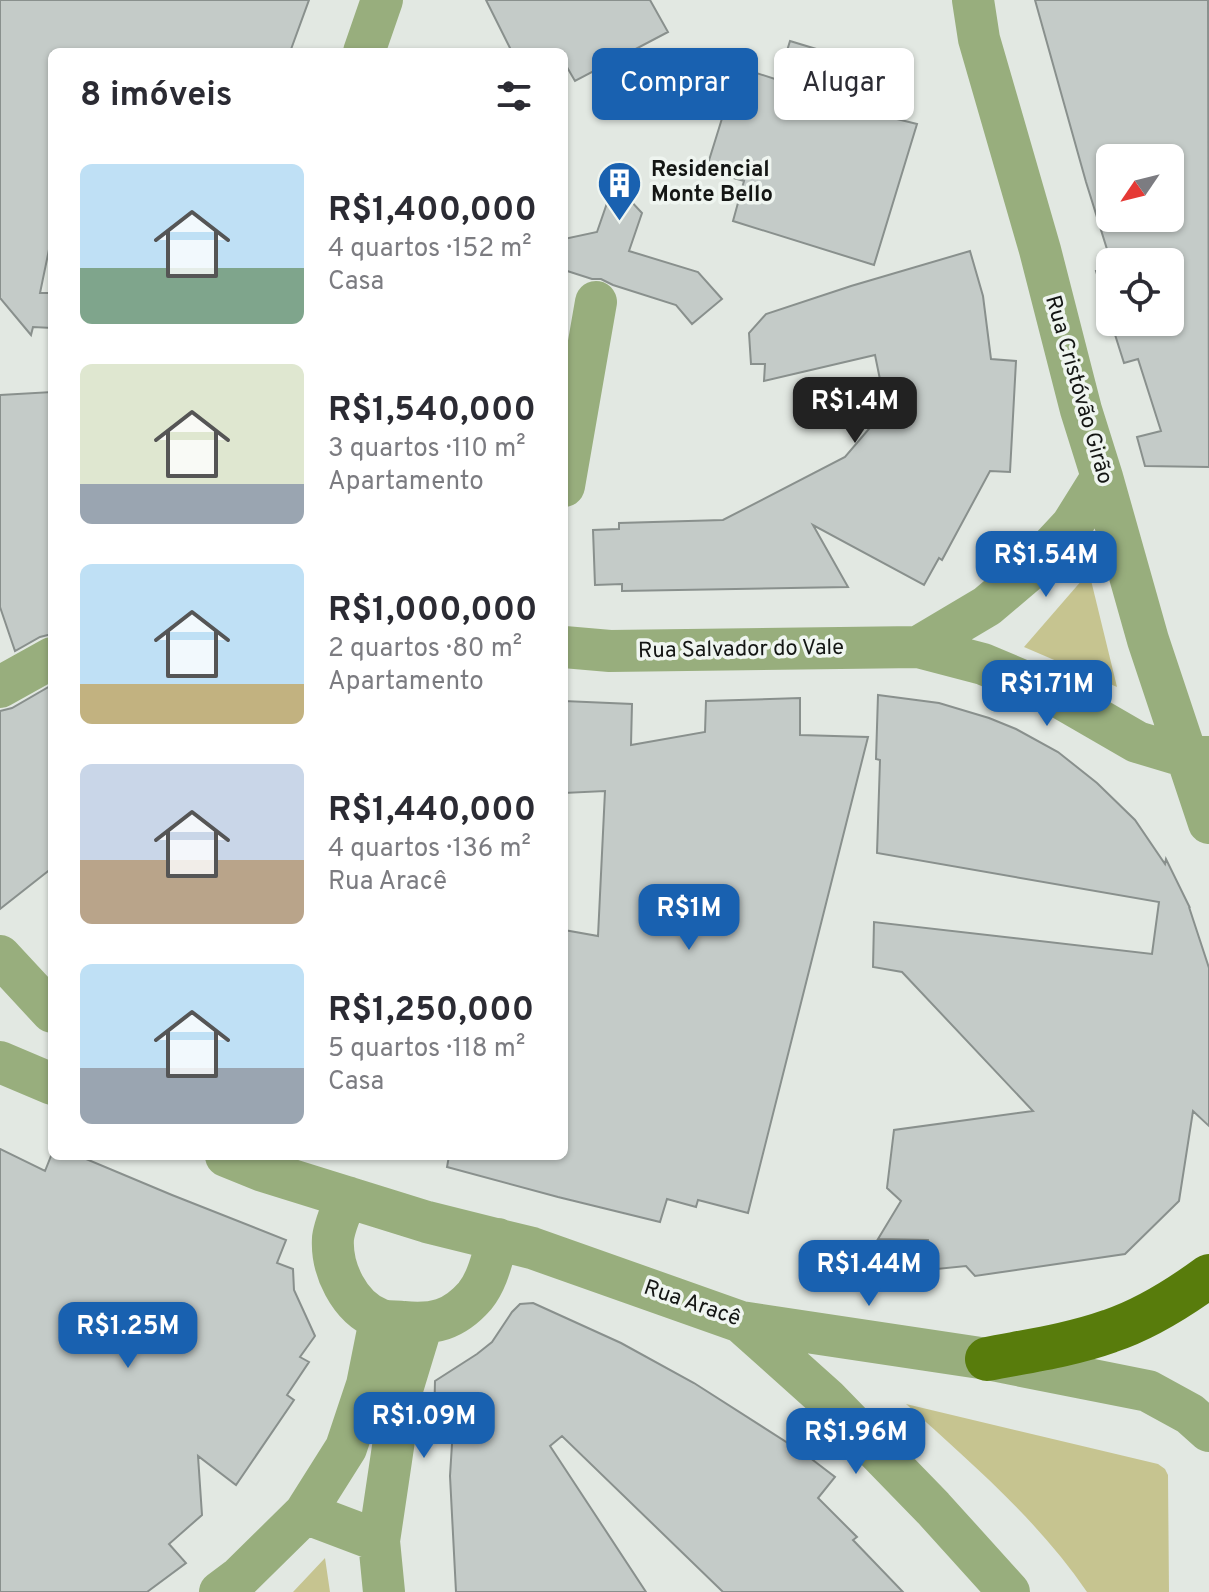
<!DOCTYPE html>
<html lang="pt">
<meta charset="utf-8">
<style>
:root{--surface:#fff;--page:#f2f2f3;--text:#2b2b33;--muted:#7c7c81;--accent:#1961b0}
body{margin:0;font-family:Overpass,sans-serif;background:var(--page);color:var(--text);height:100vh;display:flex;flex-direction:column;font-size:30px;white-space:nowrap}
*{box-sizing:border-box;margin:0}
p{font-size:26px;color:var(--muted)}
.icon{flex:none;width:44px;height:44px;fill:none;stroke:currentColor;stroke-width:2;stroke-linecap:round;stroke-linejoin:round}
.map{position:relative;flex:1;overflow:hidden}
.drawer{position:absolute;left:48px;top:48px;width:520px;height:1112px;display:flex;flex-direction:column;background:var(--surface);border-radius:12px;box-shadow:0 2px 6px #0004}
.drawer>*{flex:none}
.hud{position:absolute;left:592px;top:48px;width:496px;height:72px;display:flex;gap:16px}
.needle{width:52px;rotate:235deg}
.buttons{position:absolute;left:1096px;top:144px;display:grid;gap:16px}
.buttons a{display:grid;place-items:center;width:88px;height:88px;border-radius:12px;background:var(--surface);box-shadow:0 2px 6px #0004;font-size:40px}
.price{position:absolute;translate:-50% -68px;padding:0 18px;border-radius:16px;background:var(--accent);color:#fff;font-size:26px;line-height:52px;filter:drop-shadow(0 2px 4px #0008)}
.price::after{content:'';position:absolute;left:50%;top:48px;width:24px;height:18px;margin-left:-12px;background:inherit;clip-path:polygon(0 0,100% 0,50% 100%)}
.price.on{background:#222;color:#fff}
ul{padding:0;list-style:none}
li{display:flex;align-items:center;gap:24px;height:200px;padding:0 32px}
li span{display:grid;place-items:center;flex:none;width:224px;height:160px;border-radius:12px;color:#555}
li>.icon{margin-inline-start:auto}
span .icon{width:96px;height:96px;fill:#fffc;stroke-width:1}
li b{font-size:34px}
h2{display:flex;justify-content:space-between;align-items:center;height:96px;padding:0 32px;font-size:34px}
.pill{padding:0 28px;border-radius:12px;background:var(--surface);box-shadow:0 2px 6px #0004;font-size:28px;line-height:72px}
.pill.on{background:var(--accent);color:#fff}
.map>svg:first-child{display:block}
.green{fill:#c6c490}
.building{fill:#c4cbc8;stroke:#89908d;stroke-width:2;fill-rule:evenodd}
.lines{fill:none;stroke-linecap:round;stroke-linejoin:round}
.minor{stroke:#98ae7d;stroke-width:42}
.major{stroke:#587c0c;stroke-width:44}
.labels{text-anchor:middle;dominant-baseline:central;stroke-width:7;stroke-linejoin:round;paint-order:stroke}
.poi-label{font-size:22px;font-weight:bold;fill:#141614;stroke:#eff5f0;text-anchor:start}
.street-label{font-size:22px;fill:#141614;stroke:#eff5f0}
</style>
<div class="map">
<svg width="1209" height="1592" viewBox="0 0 1209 1592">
<rect width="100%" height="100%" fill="#e2e8e2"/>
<path class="green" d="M1089,572L1117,687L1024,647Z
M906,1404L1158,1464L1165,1469L1168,1475L1169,1592H1087C1037,1519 971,1463 906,1404Z
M325,1558L330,1592H293Z"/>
<path class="building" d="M0,0H309L290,52H52V235L40,293H52V328L33,327L31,335L0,298Z
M486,0H650L668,32L575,81L564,62V52H512Z
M1035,0H1208L1209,467L1145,466L1137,437L1161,431L1138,359L1124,363L1111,322H1170V262H1111L1086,182ZM1110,158H1170V218H1110Z
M790,41L892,72L877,114L917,124L874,265L733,221L744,181L706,170L738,67L778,80Z
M614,183L642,213L629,251L698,272L722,299L692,324L676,305L613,285L601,279H592L564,270V239L597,232Z
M970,251L983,296L991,359L1016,361L1010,472L990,471L942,560L939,558L924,585L813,525L848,587L622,591V584L595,585L593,530L619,529V523L723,520L845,457L886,409L875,355L764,381L765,364H751L749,333L766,314L851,286Z
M1110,267V318L1096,271Z
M52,392V634L40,637L15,651L0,607V395Z
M52,685V868L0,909V711L12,708Z
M878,695L939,703L989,718L1016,729L1058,752L1097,783L1135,820L1165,864L1166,859L1190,908L1189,907L1209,968V1126L1193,1111L1179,1201L1125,1254L975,1276L966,1266L937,1269L928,1240L878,1239L901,1201L887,1188L894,1130L1033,1111L902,972L873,967L874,922L1152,954L1159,902L877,853L880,760L876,759Z
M800,698V735L868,737L748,1213L698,1200L696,1207L667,1199L660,1222L558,1197L447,1167L449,1156H564V930L598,936L605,791L564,793V701L632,704L631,745L705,732L706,701Z
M0,1149L45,1171L51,1156H79L172,1195L286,1240L277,1263L293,1269L294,1290L315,1336L300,1357L309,1362L287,1395L294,1400L236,1485L198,1456L202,1515L169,1544L186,1563L147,1592H0Z
M533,1303L621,1343L694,1383L805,1454L835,1477L818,1498L857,1537L853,1540L903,1592H723L562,1436L550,1446L646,1592H456L450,1476L453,1428L434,1422L435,1381L477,1354L492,1342L512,1312L520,1304Z"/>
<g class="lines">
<path class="minor" d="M973,0L979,39L1040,250L1081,410L1102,477L1148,640L1209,823
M364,52L382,0
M564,486L596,302
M564,647L610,651L918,647L983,664L1054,694L1137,742L1187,757H1207
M918,647L987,606L1033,567L1072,525L1102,477
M0,687L52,658
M0,956L52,1012
M0,1062L52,1084
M226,1156L263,1171L427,1222L532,1248L741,1322L987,1359L1148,1391L1190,1414L1209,1431
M347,1197C342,1209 335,1224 333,1238C331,1269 349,1307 379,1319C386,1322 396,1321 403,1322C434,1325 454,1320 475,1296C488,1280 492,1258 498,1239
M741,1322L827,1399L933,1508L1009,1592
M305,1513L379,1541
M220,1592L240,1577L305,1513L346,1448L367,1385L380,1320
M384,1592L379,1541L401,1393L422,1324"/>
<path class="major" d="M987,1359C1028,1351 1071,1345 1110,1331C1146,1319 1179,1298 1209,1276"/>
</g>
<defs>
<symbol id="building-pin" viewBox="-11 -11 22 30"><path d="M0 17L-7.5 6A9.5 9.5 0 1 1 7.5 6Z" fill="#1961b0" stroke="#eff5f0"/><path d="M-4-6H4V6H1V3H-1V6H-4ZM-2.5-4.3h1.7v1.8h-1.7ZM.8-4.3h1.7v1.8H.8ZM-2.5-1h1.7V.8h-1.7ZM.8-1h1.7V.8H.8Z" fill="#fff"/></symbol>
</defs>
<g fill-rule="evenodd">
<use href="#building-pin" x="594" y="158" width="51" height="69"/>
</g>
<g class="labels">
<g class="poi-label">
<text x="651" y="170">Residencial<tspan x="651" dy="25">Monte Bello</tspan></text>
</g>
<g class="street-label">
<text transform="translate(1078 390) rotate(74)">Rua Cristóvão Girão</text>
<text transform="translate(741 650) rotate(-1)">Rua Salvador do Vale</text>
<text transform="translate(692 1304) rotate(19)">Rua Aracê</text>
</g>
</g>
</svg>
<div class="buttons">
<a><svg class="needle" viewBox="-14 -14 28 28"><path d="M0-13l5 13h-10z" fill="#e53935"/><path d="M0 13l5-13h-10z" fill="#7c7c81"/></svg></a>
<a><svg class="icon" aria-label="locate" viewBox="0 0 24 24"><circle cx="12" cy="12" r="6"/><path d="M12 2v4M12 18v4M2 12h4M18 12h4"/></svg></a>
</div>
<b class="price on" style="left:855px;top:445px">R$1.4M</b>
<b class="price" style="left:1046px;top:599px">R$1.54M</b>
<b class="price" style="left:1047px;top:728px">R$1.71M</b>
<b class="price" style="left:689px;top:952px">R$1M</b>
<b class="price" style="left:869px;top:1308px">R$1.44M</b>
<b class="price" style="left:128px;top:1370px">R$1.25M</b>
<b class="price" style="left:424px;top:1460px">R$1.09M</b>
<b class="price" style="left:856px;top:1476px">R$1.96M</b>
<div class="hud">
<a class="pill on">Comprar</a>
<a class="pill">Alugar</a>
</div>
<section class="drawer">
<h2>8 imóveis<svg class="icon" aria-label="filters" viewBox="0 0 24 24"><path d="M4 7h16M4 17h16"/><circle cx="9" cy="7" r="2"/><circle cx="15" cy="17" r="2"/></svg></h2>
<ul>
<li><span style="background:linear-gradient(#bfe0f5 65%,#7fa58c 0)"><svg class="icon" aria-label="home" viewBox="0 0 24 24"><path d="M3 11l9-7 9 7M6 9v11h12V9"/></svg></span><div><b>R$1,400,000</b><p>4 quartos · 152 m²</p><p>Casa</p></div></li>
<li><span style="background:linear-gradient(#dfe7d0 75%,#9aa5b1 0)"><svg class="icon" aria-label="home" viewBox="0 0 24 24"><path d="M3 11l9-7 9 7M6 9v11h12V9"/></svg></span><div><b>R$1,540,000</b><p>3 quartos · 110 m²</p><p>Apartamento</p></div></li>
<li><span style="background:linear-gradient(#bfe0f5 75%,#c2b280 0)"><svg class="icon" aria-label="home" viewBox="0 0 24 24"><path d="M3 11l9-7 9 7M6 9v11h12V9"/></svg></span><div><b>R$1,000,000</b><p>2 quartos · 80 m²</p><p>Apartamento</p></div></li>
<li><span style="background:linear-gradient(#c9d6e8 60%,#b9a48a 0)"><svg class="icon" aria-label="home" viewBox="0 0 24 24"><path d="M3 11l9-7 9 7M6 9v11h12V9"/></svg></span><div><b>R$1,440,000</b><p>4 quartos · 136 m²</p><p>Rua Aracê</p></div></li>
<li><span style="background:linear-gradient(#bfe0f5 65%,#9aa5b1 0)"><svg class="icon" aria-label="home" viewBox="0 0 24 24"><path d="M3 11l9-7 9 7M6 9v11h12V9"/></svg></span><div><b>R$1,250,000</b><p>5 quartos · 118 m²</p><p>Casa</p></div></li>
</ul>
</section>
</div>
